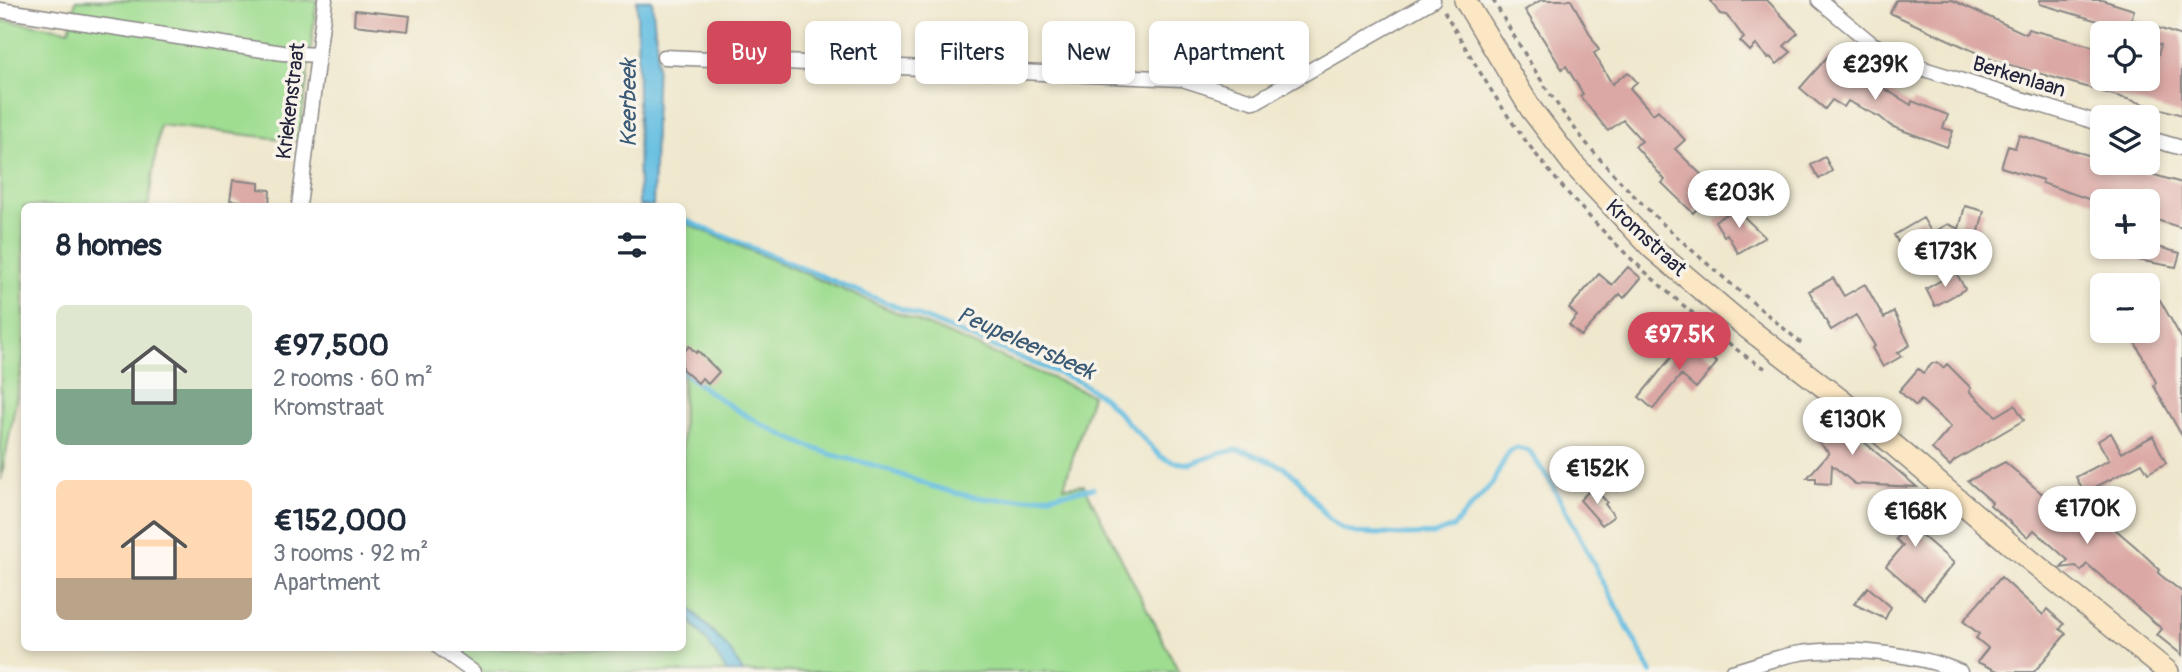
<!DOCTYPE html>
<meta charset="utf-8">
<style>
:root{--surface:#fff;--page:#f6f6f7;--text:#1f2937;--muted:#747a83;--accent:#d1495b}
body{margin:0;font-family:Pangolin,sans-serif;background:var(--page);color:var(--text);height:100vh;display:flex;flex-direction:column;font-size:26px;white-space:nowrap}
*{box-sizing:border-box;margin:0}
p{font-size:23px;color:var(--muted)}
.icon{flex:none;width:38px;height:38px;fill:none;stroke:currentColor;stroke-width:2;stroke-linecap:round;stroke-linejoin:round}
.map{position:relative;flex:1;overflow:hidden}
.sheet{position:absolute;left:21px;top:203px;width:665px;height:448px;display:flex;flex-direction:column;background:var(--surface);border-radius:10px;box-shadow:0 4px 10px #0003}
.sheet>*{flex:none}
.guide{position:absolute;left:707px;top:21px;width:665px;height:63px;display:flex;gap:14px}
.buttons{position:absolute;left:2090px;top:21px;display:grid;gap:14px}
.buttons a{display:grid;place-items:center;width:70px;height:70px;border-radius:10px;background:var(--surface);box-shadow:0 4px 10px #0003;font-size:35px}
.price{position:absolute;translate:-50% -60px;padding:0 16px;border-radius:24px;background:#fff;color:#222;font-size:23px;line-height:46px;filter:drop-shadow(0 2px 4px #0008)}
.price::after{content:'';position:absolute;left:50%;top:42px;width:21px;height:16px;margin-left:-10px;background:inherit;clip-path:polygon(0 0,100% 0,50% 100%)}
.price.active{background:var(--accent);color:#fff}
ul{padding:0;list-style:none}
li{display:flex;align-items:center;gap:21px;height:175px;padding:0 35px}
li span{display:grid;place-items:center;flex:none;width:196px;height:140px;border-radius:10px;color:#555}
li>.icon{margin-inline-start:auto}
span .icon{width:84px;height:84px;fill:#fffc;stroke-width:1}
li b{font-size:30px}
h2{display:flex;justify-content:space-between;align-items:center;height:84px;padding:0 35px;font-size:30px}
.chip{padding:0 24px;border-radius:10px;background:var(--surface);box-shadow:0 4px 10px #0003;font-size:24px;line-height:63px}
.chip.active{background:var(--accent);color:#fff}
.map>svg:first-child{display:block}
.green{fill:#9fdd91;stroke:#608066;stroke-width:2}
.water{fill:#64bee2;stroke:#43708e;stroke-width:2}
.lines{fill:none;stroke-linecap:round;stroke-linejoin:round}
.stream{stroke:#64bee2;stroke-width:5}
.building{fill:#dba8a5}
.minor-casing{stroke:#888584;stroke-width:17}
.secondary-casing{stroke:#888584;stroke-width:24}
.path{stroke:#888584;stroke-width:3.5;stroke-dasharray:5 5;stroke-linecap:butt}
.minor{stroke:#fff;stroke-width:14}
.secondary{stroke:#fbe7c3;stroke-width:21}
.labels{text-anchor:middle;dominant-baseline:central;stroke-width:7;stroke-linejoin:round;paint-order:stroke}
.street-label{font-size:21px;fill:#22223b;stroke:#f7f3e8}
.water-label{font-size:23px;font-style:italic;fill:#395975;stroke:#f7f3e8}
</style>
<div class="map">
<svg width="2182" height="672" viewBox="0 0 2182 672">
<rect width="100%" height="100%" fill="#f7f3e8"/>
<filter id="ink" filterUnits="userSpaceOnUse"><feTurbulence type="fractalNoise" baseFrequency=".0143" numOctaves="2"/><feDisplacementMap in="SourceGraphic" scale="14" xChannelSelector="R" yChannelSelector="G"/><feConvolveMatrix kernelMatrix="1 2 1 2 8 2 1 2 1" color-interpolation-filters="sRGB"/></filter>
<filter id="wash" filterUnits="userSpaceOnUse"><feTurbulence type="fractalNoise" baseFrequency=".00686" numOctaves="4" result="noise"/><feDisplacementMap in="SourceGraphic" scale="28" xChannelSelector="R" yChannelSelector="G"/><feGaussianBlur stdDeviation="1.57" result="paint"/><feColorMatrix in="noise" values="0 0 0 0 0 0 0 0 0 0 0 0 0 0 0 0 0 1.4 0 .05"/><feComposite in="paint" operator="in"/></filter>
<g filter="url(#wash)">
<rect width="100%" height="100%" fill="#efe8ce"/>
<path class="green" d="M76,0H317L299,141L160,125L148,206H24V358L1,480L0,20L69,30Z
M683,222L1092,395L1064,487L1084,485L1179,672H480L445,648H682Z"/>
<path class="water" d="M637,0H652L657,50L653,206H639Z
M683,601L729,649L743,672H727L709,644L683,612Z"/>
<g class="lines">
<path class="stream" d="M682,219L1080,382L1103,397L1161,457L1174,462L1190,464L1218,454L1235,450L1248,452L1285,468L1298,479L1328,518L1341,528L1355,533L1408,535L1434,534L1453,527L1492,484L1509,451L1517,448L1529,451L1550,481L1651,672
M682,371C723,405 779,437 830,454C845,459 861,461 876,466C914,479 952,497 993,499C1027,501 1060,494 1093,488"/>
</g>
<g id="blocks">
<path class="building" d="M1541,0H1571L1599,50L1594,53L1612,84L1628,72L1637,82L1630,88L1653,114L1658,110L1685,140L1675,149L1716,189L1693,213L1662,183L1665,180L1635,146L1642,141L1623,120L1608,131L1580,96L1583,94L1566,66L1562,69L1525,10Z
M1710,0H1767L1798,33L1784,46L1791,52L1777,64L1770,57L1768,58L1756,45L1750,51L1740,41L1744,38L1734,24L1726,15L1720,14Z
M1896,0H1952L2026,34L2028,29L2102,49L2098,62L2102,63V79H2151L2161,45L2147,41V33H2113L2115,26L2040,4V0H2102L2134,10L2131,19L2182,36V115L1993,60L1890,13Z
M355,10L410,16L408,31L354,25Z
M1829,55L1859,80L1862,75L1911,105L1912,101L1948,115L1943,128L1953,131L1947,147L1891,126L1880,117L1848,101L1844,107L1832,100L1825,109L1800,88Z
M2019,135L2102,159V163H2113L2182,183V228L2147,217V201L2097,202L2042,183L2043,180L2001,167L2008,146L2015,148Z
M1825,157L1832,171L1819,179L1811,165Z
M233,180L259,183V189L270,190L269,206H239L240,201L230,200Z
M1965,206L1984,211L1975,248L1970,240L1940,259L1929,238L1904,252L1894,235L1923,218L1932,233L1948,224L1959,229Z
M1736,209L1765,237L1738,253L1727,234L1724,236L1715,221Z
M2147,244L2180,253L2176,267L2105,254L2106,247H2147Z
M1628,267L1641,278L1624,298L1620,294L1581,336L1569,325L1577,316L1569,308L1599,274L1612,285Z
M1956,272L1965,289L1935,306L1926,289Z
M1833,278L1844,296L1865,284L1884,318L1894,312L1910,345L1897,353L1902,356L1883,367L1872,348L1875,346L1856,315L1831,330L1809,291Z
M2147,284L2158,301L2160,300L2182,339V436L2154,386L2156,382L2129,331H2147Z
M1687,338L1717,363L1696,388L1681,375L1653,409L1639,397Z
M689,346L696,353L698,351L719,372L708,384L702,378L698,383L682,369V354Z
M1933,363H1938L1943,368L1947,364L1971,388L1969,391L1996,416L2015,405L2024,420L1954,461L1950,466L1932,449L1951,427L1921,400L1916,406L1899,391L1918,369L1923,373Z
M1826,411L1850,430L1917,487L1855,484L1832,465L1831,484L1816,483V478H1807L1829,453L1811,434L1814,430L1811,428Z
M2111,433L2122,453L2153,436L2166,463L2148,473L2142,463L2084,493L2076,477L2109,460L2098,441Z
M2005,462L2046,497L2048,495L2051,497L2057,491L2101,525L2095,512L2136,547L2160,570L2158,573L2182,592V655L2157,635L2162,629L2087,564L2081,571L2076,566L2061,568L2068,560L2034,530L2028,537L2019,530L1990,505L1992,502L1968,481Z
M1593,487L1607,502L1605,504L1614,516L1602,525L1580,500Z
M1911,497L1927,511L1913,528L1954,563L1924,599L1886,566L1903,546L1896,539L1905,529L1874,503Z
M2001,577L2043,615L2047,609L2064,624L2060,629L2066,634L2034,672H2000L1977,662L1988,648L1976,638L1979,634L1963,621Z
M1868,587L1891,607L1885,619L1854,604Z"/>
</g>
</g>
<g filter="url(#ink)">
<use href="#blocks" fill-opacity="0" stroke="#888584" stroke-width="2"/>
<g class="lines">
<defs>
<path id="minor" d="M1819,0L1872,44L1927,70L2102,124
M0,10L283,53L318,55
M664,57L1182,79L1255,102L1433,0
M2147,138L2182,148
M299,206L325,0
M440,648L473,672
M1732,672C1753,666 1774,658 1795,654C1841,646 1918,653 1960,672"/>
<path id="secondary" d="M1465,0L1531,109L1573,164L1652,248L1736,319L1842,401L2009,543L2168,672"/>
</defs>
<use href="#minor" class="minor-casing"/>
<use href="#secondary" class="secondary-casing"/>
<path class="path" d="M1493,0C1525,55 1557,111 1600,159C1660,228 1732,284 1801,343
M1444,11C1467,50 1490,91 1517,129C1566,197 1624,256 1689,310C1714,330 1737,353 1765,368"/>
<use href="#minor" class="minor"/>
<use href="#secondary" class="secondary"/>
</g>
</g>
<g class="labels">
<g class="street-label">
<text transform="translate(2019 77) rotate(17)">Berkenlaan</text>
<text transform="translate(291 101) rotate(-83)">Kriekenstraat</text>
<text transform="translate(1646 238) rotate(43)">Kromstraat</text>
</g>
<g class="water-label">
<text transform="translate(628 103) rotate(-90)">Keerbeek</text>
<text transform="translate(1026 343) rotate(24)">Peupeleersbeek</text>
</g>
</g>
</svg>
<div class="buttons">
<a><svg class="icon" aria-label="locate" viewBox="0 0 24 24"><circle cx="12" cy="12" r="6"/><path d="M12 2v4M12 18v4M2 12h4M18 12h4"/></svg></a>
<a><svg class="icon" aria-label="layers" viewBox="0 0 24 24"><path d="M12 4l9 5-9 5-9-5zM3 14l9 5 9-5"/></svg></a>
<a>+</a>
<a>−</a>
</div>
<b class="price" style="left:1875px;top:102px">€239K</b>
<b class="price" style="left:1739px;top:230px">€203K</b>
<b class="price" style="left:1945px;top:289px">€173K</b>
<b class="price active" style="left:1679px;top:372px">€97.5K</b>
<b class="price" style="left:1852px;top:457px">€130K</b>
<b class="price" style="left:1597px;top:506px">€152K</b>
<b class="price" style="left:2087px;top:546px">€170K</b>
<b class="price" style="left:1915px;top:549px">€168K</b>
<div class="guide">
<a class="chip active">Buy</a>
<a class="chip">Rent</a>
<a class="chip">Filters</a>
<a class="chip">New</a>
<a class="chip">Apartment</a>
</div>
<section class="sheet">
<h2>8 homes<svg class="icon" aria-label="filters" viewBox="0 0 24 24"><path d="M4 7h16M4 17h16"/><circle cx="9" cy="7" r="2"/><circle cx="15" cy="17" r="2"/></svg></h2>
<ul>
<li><span style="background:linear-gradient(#dfe7d0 60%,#7fa58c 0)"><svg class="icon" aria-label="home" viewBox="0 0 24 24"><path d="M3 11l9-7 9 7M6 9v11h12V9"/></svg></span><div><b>€97,500</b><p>2 rooms · 60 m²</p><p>Kromstraat</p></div></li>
<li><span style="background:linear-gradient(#ffd9b3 70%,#b9a48a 0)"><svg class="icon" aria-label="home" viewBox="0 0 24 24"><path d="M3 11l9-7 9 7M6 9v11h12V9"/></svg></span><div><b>€152,000</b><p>3 rooms · 92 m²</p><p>Apartment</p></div></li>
</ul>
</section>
</div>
